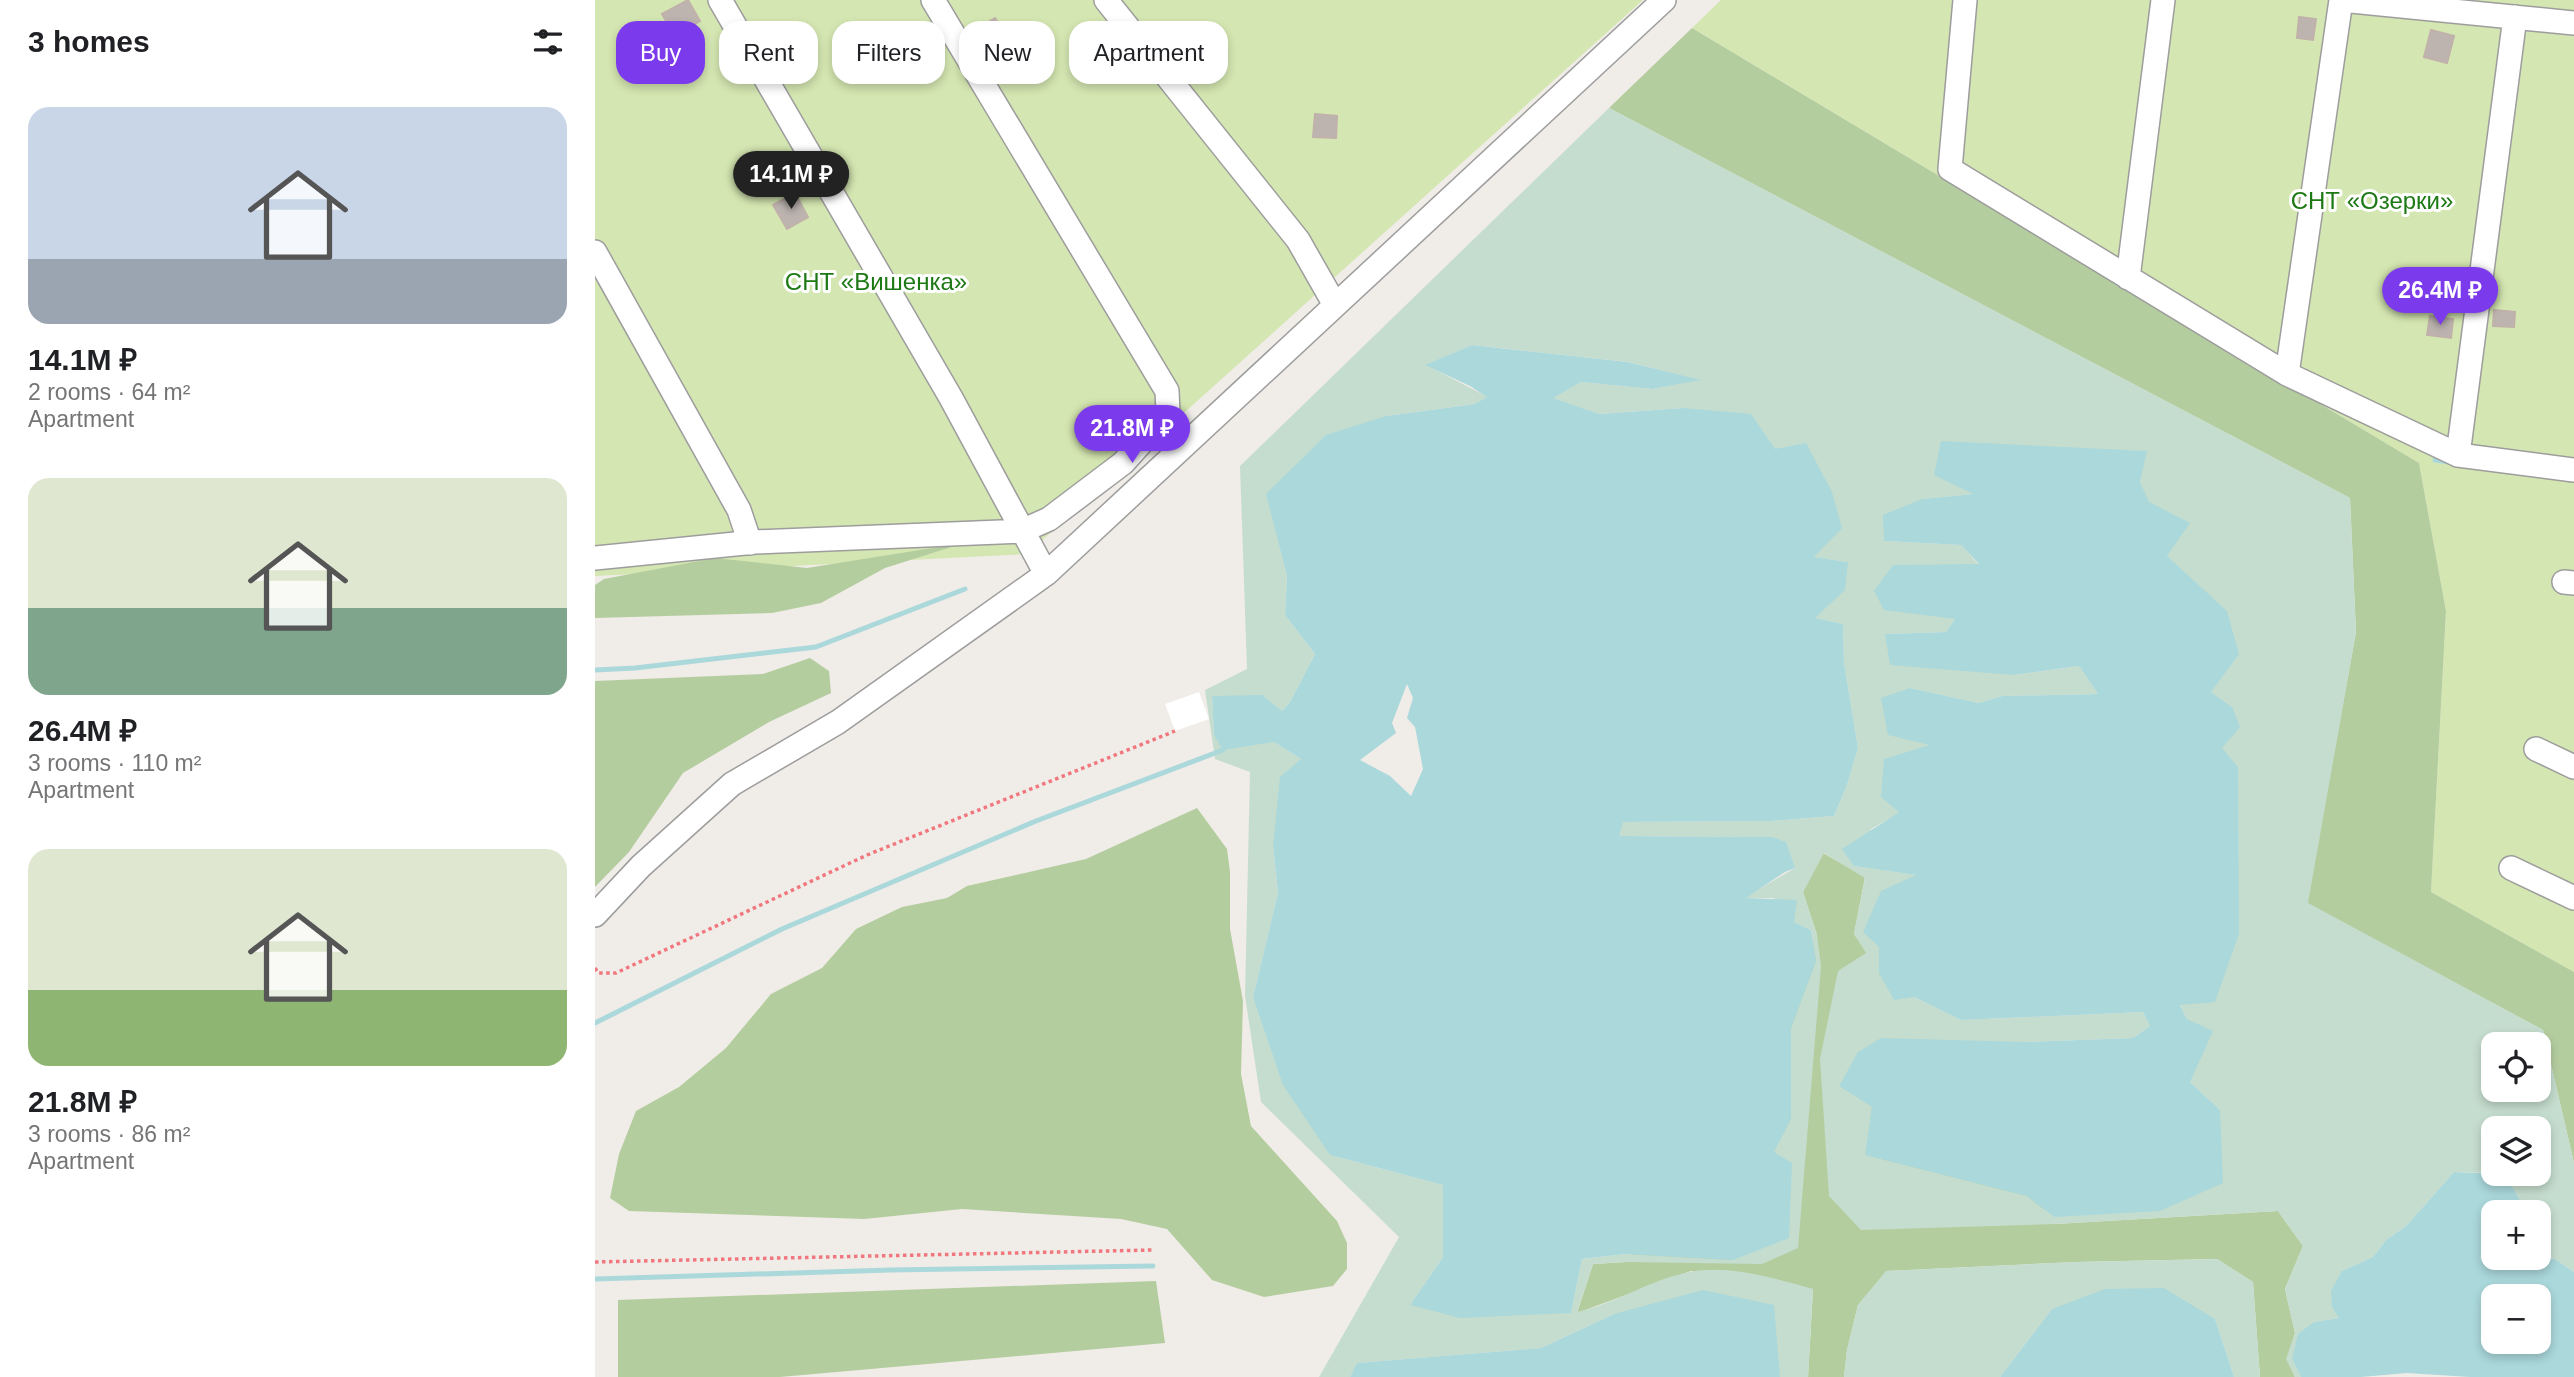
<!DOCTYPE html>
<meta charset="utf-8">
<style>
:root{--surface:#fff;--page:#f6f6f6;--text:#202124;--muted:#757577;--accent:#7c3aed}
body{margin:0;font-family:Helvetica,sans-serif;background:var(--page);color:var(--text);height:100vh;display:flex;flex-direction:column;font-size:26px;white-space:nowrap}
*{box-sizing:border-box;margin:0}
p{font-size:23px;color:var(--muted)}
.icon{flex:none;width:38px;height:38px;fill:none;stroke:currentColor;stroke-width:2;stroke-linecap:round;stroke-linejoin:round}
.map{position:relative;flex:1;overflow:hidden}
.drawer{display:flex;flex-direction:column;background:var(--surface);width:595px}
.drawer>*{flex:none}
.guide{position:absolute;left:21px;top:21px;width:665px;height:63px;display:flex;gap:14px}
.fabs{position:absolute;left:1886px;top:1032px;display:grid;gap:14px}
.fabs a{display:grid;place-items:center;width:70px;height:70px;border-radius:14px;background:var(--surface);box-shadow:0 4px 10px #0003;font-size:35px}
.price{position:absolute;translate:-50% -60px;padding:0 16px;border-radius:24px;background:var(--accent);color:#fff;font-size:23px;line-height:46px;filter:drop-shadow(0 2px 4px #0008)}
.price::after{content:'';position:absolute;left:50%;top:42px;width:21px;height:16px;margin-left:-10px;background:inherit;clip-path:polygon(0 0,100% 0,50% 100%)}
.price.current{background:#222;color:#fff}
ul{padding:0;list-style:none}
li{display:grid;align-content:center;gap:14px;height:371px;padding:0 28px}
li span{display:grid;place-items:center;height:217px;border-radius:21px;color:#555}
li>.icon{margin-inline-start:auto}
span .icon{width:126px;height:126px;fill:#fffc;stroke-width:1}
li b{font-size:30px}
h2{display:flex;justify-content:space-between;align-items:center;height:84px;padding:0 28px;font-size:30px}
.pill{padding:0 24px;border-radius:21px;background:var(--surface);box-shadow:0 4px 10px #0003;font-size:24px;line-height:63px}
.pill.current{background:var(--accent);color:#fff}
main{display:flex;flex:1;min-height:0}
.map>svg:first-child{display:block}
.grass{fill:#d4e6b1}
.forest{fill:#b4cd9f}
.wetland{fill:#c5ddce;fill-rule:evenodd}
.water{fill:#abd8db;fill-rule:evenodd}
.pier{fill:#fff}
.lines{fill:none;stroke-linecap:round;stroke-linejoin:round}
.stream{stroke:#abd8db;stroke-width:5}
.building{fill:#bdb4b0;stroke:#c1b1ab;stroke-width:2}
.minor-casing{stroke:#9d9d9d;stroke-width:26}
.path{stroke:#f1777f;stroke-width:3.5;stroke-dasharray:3.5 3.5;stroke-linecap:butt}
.minor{stroke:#fff;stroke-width:23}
.labels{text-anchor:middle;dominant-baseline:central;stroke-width:6;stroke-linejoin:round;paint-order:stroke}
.park-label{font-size:24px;fill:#1c7913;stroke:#fff}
</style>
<main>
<section class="drawer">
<h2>3 homes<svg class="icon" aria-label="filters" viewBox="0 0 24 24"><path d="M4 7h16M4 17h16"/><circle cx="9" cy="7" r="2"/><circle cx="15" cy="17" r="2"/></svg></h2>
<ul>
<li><span style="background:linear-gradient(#c9d6e8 70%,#9aa5b1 0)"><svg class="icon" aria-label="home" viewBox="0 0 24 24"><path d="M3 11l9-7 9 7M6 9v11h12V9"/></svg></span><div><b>14.1M ₽</b><p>2 rooms · 64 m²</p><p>Apartment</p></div></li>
<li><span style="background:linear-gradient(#dfe7d0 60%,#7fa58c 0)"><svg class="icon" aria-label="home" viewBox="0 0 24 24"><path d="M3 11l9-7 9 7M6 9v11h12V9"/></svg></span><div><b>26.4M ₽</b><p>3 rooms · 110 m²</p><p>Apartment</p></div></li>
<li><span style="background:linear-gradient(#dfe7d0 65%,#8fb573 0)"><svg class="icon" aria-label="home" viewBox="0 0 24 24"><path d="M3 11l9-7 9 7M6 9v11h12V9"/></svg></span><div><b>21.8M ₽</b><p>3 rooms · 86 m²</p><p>Apartment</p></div></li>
</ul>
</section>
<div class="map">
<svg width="1979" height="1377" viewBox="0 0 1979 1377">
<rect width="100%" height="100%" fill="#f0ece7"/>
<path class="grass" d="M0,0H1048L432,554L0,576Z
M1126,0H1979V972L1836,892L1851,611L1824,463L1097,28Z"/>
<path class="forest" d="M1097,28L1824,463L1851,611L1836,892L1979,972V1163L1948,1030L1712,903L1761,632L1755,498L1014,108Z
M369,543L290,568L226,603L177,613L0,618V585L9,579L120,558L212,568Z
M215,658L234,671L236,693L174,722L88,773L34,852L0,887V681L168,674Z
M602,808L632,849L635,872V929L648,1001L646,1074L656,1126L742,1221L752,1243V1269L738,1286L669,1297L617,1280L572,1229L526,1219L367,1209L269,1219L34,1211L15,1198L24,1154L41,1111L84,1087L131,1048L176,994L227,968L261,929L307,907L352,898L372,886L491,859Z
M1228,853L1270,877L1259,934L1460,1224L1683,1211L1708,1246L1690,1289L1700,1333L1692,1359L1700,1377H1665L1658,1282L1622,1259L1481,1262L1292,1271L1263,1305L1252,1350L1249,1377H1213L1218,1289L1096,1271L982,1313L998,1264L1032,1262L1222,935L1208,892Z
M561,1281L570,1343L185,1377H23V1300Z"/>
<path class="wetland" d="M1014,108L1755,498L1761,632L1713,903L1948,1030L1979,1163V1272L1960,1259L1944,1258V1213H1928L1929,1207L1910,1174H1944V1129H1899V1173L1859,1172L1811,1226L1791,1240L1778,1257L1747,1271L1744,1318L1719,1322L1697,1359L1706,1377H1700L1691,1359L1700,1333L1690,1289L1708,1246L1683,1211L1460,1224L1266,1230L1234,1196L1225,1059L1243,971L1271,953L1259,934L1270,878L1229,853L1208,892L1222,935L1226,966L1203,1248L1167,1264L1032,1262L998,1264L982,1312C1020,1304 1056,1279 1095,1272C1131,1264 1183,1279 1218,1289L1213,1377H1185L1183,1370L1019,1314L946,1348L763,1363L755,1377H724L804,1237L666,1102L650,996L655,772L620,759L610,690L652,669L645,466ZM877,345L1034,362L1104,380L1057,389L986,382L957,398L1003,414L1088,408L1180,449L1218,557L1253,562L1219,618L1248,624L1249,663L1263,748L1252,785L1239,816L1176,821L1027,822L1023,836L1177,837L1200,868L1149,898H1179L1199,922L1216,930L1221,961L1196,1028V1119L1178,1152L1138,1260L1030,1254L987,1259L976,1313L815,1305L848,1257V1185L735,1155L658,997L683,893L678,846L706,759L679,742L619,735L617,696L687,711L695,702L720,654L690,615L692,576L672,494L791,416L880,404L893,397L831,365ZM1504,450L1551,451L1545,482L1572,556L1586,570L1616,692L1637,707L1627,748L1585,1005L1592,1019L1595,1082L1625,1110L1459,1217L1432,1196L1271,1155L1277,1107L1429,1042L1538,1038L1555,1026L1548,1012L1366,1020L1319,997L1284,974V947L1322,875L1259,866L1276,829L1305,812L1337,745L1315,688L1384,703L1407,696L1503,694L1484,666L1418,675L1291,634L1351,632L1360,619L1384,565L1366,545L1290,541L1327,499L1379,494ZM1899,1045H1944V1090H1899Z
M1622,1259L1658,1282L1665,1377H1639L1620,1319L1457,1309L1405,1377H1249L1252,1350L1263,1305L1291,1271L1481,1262Z"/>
<path class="water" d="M877,345L1033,362L1106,380L1057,389L986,382L958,398L1004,414L1088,408L1156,414L1180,449L1211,443L1237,492L1247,528L1219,557L1253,562L1250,590L1220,618L1248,624L1249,663L1263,748L1252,785L1239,816L1176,821L1028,822L1024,836L1177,837L1191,842L1200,868L1190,872L1151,898L1202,900L1199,922L1216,930L1221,961L1196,1028V1119L1179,1152L1197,1163L1194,1238L1138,1260L1030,1254L987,1259L976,1313L865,1318L815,1305L848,1257V1185L735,1155L688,1085L658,997L683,893L678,846L685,777L706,759L679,742L628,750L619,735L617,696L667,695L687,711L695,702L720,654L690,615L692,576L671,494L731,435L791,416L880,404L892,397L875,386L830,365ZM812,684L818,698L812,718L820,727L828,769L816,796L795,776L765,760L801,733L797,723Z
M1346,441L1552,451L1545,482L1554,502L1595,523L1572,556L1632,611L1644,654L1616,692L1637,707L1645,727L1627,748L1643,767L1644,934L1620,1002L1585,1005L1592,1019L1618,1031L1595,1082L1625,1110L1628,1183L1565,1211L1459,1217L1432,1196L1270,1155L1277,1107L1244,1086L1263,1052L1286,1038L1429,1042L1538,1038L1555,1026L1548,1012L1366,1020L1319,997L1299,1000L1284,973V947L1268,932L1286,891L1321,875L1259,866L1247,849L1304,812L1286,797L1289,759L1335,745L1293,735L1286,698L1315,688L1384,703L1407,696L1503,694L1484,666L1418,675L1295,665L1290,634L1351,632L1360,619L1289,610L1279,591L1298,565L1384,564L1366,545L1289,541L1288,515L1327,499L1378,494L1339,475Z
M1859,1172L1910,1174L1929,1207L1928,1213H1899V1258L1960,1259L1979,1272V1377H1875L1812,1373L1766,1377H1706L1697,1359L1703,1334L1719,1322L1744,1318L1737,1307L1736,1291L1747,1271L1778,1257L1791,1240L1811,1226ZM1899,1297H1944V1342H1899Z
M1569,1288L1620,1319L1639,1377H1405L1457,1309L1510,1289Z
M1108,1290L1179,1305L1185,1377H755L762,1363L946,1348L1019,1314Z"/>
<path class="pier" d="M604,692L614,719L580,731L570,704Z"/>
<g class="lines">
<path class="stream" d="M1840,460L1854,462
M0,670L40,668L221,647L370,589
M0,1023L187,929L441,821L628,750
M0,1279L295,1270L558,1266"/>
</g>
<path class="building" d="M93,0L105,21L79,35L67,14Z
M1704,17L1721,19L1718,40L1702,38Z
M400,18L410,34L384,49L374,33Z
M1836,30L1859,36L1852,63L1829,57Z
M720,114L742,116L741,138L718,137Z
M200,193L213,217L192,229L178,205Z
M1899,310L1920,312L1919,327L1898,326Z
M1835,316L1858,319L1856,338L1832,335Z"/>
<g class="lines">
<defs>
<path id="minor" d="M125,0L356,398L451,574
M511,0L703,240L740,305
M1370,0L1355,169L1692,374L1863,455L1979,470
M1746,0L1979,23
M0,252L144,510L155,543
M1533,278L1568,0
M1692,374L1746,0
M1863,455L1920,17
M0,558L160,542L427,531L454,519L528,463L573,413L572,391L338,0
M1969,582L1979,583
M1941,749L1979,767
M1916,868L1979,898
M0,915L46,866L137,784L243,722L451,574L1069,0"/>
</defs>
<use href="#minor" class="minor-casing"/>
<path class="path" d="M0,968L3,973H21L272,855L580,731
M0,1262L557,1250"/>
<use href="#minor" class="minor"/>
</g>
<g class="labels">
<g class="park-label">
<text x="1777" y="200">СНТ «Озерки»</text>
<text x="281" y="281">СНТ «Вишенка»</text>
</g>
</g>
</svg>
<div class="fabs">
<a><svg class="icon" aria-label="locate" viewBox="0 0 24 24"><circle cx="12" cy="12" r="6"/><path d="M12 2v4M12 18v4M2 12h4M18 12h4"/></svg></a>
<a><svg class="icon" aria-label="layers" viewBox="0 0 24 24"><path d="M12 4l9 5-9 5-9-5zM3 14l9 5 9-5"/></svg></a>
<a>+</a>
<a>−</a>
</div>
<b class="price current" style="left:196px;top:211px">14.1M ₽</b>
<b class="price" style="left:1845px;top:327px">26.4M ₽</b>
<b class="price" style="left:537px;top:465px">21.8M ₽</b>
<div class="guide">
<a class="pill current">Buy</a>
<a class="pill">Rent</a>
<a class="pill">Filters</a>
<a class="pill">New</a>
<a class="pill">Apartment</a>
</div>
</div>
</main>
